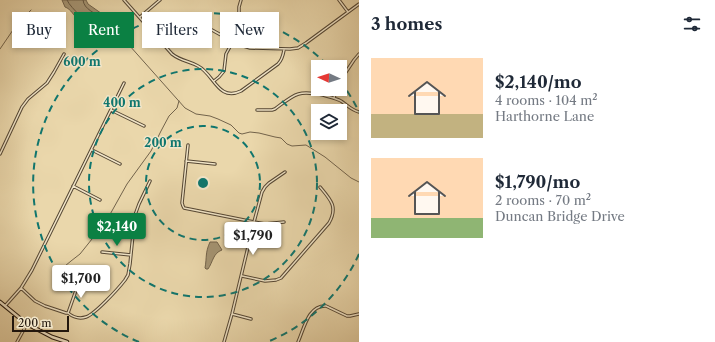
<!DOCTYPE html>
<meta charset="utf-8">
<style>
:root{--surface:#fff;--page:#f2f2f3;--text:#1f2937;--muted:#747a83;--accent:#0b8043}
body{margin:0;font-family:"Libre Caslon Text",serif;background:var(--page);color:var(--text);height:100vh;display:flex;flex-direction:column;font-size:15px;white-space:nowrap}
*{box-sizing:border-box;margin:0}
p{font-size:13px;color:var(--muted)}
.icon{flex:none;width:22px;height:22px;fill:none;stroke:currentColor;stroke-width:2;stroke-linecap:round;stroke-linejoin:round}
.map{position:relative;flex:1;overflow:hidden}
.panel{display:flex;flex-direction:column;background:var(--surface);width:356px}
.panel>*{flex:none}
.hud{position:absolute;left:12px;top:12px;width:287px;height:36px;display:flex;gap:8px}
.needle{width:26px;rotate:273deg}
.tools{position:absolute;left:311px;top:60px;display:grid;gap:8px}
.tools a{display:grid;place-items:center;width:36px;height:36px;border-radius:0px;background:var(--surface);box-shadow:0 2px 6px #0003;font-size:20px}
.scale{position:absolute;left:12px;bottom:10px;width:57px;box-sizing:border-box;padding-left:4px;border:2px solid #23170d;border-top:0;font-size:11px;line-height:14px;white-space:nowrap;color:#23170d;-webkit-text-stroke:3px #f1e5c8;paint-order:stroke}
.price{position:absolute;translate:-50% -34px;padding:0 9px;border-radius:4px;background:#fff;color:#222;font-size:13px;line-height:26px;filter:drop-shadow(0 1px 2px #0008)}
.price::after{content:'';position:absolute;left:50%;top:24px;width:12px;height:9px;margin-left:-6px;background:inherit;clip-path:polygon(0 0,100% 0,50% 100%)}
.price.current{background:var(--accent);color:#fff}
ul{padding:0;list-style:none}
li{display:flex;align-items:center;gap:12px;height:100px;padding:0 12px}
li span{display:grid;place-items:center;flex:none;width:112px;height:80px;border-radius:0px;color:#555}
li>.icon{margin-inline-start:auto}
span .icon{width:48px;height:48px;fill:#fffc;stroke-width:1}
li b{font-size:17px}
h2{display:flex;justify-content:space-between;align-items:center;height:48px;padding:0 12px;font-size:17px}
.chip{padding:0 14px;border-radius:0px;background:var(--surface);box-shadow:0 2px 6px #0003;font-size:14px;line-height:36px}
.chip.current{background:var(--accent);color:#fff}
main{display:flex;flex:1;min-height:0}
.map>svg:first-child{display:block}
.water{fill:#a69675;stroke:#72634b}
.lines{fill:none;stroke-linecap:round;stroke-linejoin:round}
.shore{stroke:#645641;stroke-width:1}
.stream{stroke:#72634b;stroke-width:1}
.street-casing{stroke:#554734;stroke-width:3.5}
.secondary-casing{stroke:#23170d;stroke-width:4.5}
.street{stroke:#f1e5c8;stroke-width:1.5}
.secondary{stroke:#f1e5c8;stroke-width:2.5}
.ring{fill:none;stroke:#0f766e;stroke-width:2;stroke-dasharray:7 5}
.centre{fill:#0f766e;stroke:#f1e5c8;stroke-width:2}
.ring-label{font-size:12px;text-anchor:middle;font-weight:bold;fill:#0f766e;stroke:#f1e5c8;stroke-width:3;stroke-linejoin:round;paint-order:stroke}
</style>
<main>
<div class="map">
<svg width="359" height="342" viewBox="0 0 359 342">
<rect width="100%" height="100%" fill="#ead7ab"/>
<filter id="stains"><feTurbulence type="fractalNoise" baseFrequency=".005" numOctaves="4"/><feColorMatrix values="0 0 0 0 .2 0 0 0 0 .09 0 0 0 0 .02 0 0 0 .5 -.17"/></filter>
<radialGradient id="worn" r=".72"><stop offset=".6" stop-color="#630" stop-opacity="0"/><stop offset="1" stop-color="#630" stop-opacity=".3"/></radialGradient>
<path class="water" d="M62,0H86L88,4L105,16L109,22L120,24L123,26L122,29L125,31L126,34L125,37H124L119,31L117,32L113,30L111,32L115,37V39L113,40L108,39L99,32L94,29L82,25L84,20L82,19L79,21C74,16 71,9 65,7Z
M210,242H217L222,250C213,253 213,262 208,269H206L205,268C207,257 205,253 210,242Z"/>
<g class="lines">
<path class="shore" d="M67,0C69,5 75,10 79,15C87,17 85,16 88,22L101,28L105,32H107L109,28V27C105,24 104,22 102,19C95,12 84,10 83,0"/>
<path class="stream" d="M115,31L129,45L185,108L196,114L210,116L218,119L231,125L239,133L242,134L250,132L259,133L275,137L281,138L287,144L292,146L306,145L325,157L351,178L359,182
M0,49L15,27L31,10
M59,271L71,261L80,254L100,229L108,218L127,184L151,151L161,131L169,116L177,108L179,101"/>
<defs>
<path id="street" d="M124,0L172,54C181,61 189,61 198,66C214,74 218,102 241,91L278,64C282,60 283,56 284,50
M339,0L348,12
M140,17L160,0
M205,31L209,30H212L237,44L250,48L290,49L298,48L306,43L359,4
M214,81L219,77L224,71L226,54L238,32L239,26V7L241,0
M340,81L354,60L359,54
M334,98L336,89
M111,110L144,126
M257,110H272L275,109C295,94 297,90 323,95C329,97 335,98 341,101C347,105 351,110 359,112
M188,145L182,203L183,206L184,208L254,222L265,224L284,222
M92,150L120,164
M0,154L22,107L28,99L47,83L54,72L64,54
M186,161L215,164
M73,186L100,200
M102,252L131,255
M242,276L265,281L276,280L281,278L329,223C338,207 331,200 320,187
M21,288L35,301L45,306L66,313H68C73,317 80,319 86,317C95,314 118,289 125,280L128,275L130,264L135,215L139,204L150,181
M5,306L21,288L32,270L124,83
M68,313L80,279
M232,314L251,319
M17,342L27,324
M224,342L232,314L254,222L262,192L265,187L269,183L285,172
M298,342C304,329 308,305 326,306L347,316H350L359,314"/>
<path id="secondary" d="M0,302L27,324L52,337L67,342"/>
</defs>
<use href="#street" class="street-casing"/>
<use href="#secondary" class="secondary-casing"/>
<use href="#street" class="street"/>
<use href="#secondary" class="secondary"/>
</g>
<g class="ring">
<circle cx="203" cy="183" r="57"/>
<circle cx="203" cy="183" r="114"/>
<path d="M359 254A171 171 0 0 1 267 342M139 342A171 171 0 1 1 328 66M340 81A171 171 0 0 1 359 112"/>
</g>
<circle cx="203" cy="183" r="6" class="centre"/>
<g class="ring-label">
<text x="82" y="66">600 m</text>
<text x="122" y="107">400 m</text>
<text x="163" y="147">200 m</text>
</g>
<rect width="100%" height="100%" filter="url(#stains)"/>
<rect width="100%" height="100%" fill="url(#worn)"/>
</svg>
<div class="tools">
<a><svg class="needle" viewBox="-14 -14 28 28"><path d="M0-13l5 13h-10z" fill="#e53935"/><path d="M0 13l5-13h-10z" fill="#747a83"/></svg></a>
<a><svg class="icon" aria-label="layers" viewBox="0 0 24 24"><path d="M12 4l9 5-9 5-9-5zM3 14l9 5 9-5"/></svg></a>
</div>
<div class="scale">200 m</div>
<b class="price current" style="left:117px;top:247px">$2,140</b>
<b class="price" style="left:253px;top:256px">$1,790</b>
<b class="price" style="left:81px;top:299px">$1,700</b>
<div class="hud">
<a class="chip">Buy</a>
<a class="chip current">Rent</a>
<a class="chip">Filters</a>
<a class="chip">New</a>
</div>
</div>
<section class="panel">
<h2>3 homes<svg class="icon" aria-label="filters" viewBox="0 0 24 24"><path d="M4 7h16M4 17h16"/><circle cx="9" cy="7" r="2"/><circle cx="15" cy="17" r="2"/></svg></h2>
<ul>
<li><span style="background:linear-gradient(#ffd9b3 70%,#c2b280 0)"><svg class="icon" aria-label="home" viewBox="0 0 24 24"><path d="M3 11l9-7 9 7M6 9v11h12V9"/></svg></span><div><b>$2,140/mo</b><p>4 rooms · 104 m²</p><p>Harthorne Lane</p></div></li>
<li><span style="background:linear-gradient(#ffd9b3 75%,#8fb573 0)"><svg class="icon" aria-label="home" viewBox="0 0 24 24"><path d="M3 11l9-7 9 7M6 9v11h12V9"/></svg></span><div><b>$1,790/mo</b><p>2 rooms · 70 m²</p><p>Duncan Bridge Drive</p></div></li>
</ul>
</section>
</main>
